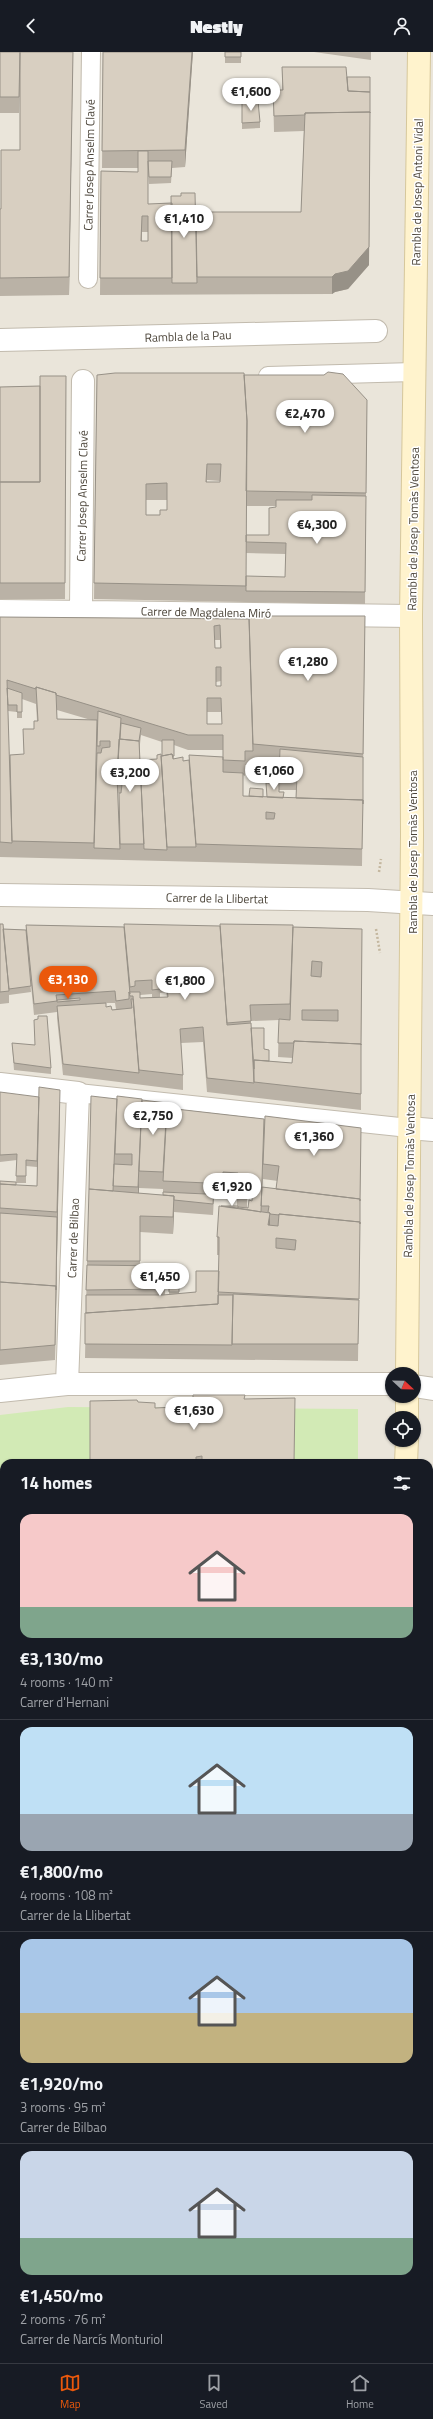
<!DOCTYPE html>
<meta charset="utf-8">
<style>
:root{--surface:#171b24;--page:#242831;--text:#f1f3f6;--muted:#9ea1a6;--line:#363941;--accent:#ea580c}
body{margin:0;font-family:"Titillium Web",sans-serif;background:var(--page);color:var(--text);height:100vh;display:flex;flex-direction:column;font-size:15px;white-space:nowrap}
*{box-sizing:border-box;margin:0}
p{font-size:13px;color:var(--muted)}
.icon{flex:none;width:22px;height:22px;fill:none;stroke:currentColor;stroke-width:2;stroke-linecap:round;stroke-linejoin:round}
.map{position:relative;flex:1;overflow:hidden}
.panel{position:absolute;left:0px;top:1407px;width:433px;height:904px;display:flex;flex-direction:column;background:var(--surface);border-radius:12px 12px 0 0;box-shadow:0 1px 3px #0004}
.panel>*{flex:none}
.needle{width:26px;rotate:112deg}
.controls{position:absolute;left:385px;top:1315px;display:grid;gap:8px}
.controls a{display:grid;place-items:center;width:36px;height:36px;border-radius:50%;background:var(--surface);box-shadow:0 1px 3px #0004;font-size:20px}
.price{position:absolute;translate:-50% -34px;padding:0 9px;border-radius:14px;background:#fff;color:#222;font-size:13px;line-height:26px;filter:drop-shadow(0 1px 2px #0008)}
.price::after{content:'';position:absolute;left:50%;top:24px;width:12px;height:9px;margin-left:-6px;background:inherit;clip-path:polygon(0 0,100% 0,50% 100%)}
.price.current{background:var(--accent);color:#fff}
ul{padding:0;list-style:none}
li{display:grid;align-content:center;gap:8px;height:212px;padding:0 20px}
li+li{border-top:1px solid var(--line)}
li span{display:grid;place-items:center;height:124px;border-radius:12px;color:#555}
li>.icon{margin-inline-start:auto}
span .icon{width:72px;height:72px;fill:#fffc;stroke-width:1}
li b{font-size:17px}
h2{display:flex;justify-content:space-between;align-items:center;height:48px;padding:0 20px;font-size:17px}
header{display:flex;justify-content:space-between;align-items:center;height:52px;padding:0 20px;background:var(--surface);font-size:18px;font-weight:800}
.tabs{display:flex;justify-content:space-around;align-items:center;height:56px;border-top:1px solid var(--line);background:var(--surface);font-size:11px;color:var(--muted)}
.tabs a{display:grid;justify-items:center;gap:2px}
.tabs .current{color:var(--accent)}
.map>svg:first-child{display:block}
.residential{fill:#eae5da;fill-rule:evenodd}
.education{fill:#efe8d6}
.green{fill:#d2eab5}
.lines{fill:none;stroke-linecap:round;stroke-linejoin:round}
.lane-casing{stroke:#c2bbae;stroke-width:20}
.street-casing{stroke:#c2bbae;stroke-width:24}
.secondary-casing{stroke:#d6c79b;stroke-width:24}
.path{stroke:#c4b79f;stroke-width:2.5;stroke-dasharray:2 2;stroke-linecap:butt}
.lane{stroke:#fff;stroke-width:18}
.street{stroke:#fff;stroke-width:22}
.secondary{stroke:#fff3cd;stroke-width:22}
.wall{fill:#bab2a6;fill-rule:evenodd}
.shaded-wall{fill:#979187}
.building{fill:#d8cfc1;stroke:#979187;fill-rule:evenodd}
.labels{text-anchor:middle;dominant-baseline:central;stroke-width:3;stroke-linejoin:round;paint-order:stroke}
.street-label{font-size:12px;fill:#4b4439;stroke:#fff}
</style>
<header><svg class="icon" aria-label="back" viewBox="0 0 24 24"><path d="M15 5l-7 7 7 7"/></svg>Nestly<svg class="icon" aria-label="person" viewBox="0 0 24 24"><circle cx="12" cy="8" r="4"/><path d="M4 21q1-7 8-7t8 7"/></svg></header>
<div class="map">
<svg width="433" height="2311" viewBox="0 0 433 2311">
<rect width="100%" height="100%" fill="#f6f3ec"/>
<path class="residential" d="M0,0H433V2311H347V2307H429V1411H4V2041H0ZM392,1322H414V1344H392ZM392,1366H414V1388H392Z"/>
<path class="education" d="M0,1651H4V1943H0Z"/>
<path class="green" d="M68,1355L358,1357V1411H4V1537L0,1536V1363Z"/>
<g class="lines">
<defs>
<path id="lane" d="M88,227L91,0
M268,324L414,320
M78,1041L409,1076
M429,1785H433"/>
<path id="street" d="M0,288L376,279
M81,558L83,329
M0,559L411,564
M0,843L368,848L433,852
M0,1032L78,1041L67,1332
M409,1076L433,1078
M414,1334L433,1337
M0,1339L67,1332H392
M0,1590H4
M0,1988H4
M429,2259H433"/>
<path id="secondary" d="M407,1322L412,783L411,564L419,0
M407,1344V1366
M406,1411L407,1388
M398,2307V2311"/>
</defs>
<use href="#lane" class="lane-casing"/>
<use href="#street" class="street-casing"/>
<use href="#secondary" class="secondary-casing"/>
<path class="path" d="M379,820L381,807
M376,877L380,901
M0,1553H4
M431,1759L433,1428
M429,1867L432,1811"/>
<use href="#lane" class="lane"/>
<use href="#street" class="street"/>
<use href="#secondary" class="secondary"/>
</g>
<path class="wall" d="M0,0H73L69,243L0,244V157H1L20,98V26L19,61H0Z
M103,0H193L185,115L172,116L171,131L149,132L148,116V152L196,177L301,160L304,79L274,80L273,38H282V15L347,25L370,56L369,213L348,237L335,240L332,242L100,243L101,119L138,120V116H102ZM142,180H148V189H141Z
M225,0H241V11H225Z
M314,0H371V8Z
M242,50L260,70V76L242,77Z
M97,323H244L367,348L365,552L246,550L94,547ZM207,428L220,429V430H207ZM146,448H167V458H160V463H146ZM246,454H276V455L269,483H246V501L286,502L285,525L246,537Z
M66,324L65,547H0V335L40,334Z
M365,564L362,814L0,805V565L249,567ZM215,588H220V596H215ZM221,629V634H216V630ZM22,647L36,652L37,669L34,677H23L24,702L10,738L8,659L17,660V666H22ZM57,658L91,668L57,667ZM207,660H221L222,672H207ZM141,683L162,690V704L157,703V707L140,709V692ZM174,693L188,698H223V705L189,703V708L183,709L174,707ZM253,710L280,712L279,738H296V746H284L279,740L266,745L243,744V723L245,724V713H253ZM117,741H119L120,791Z
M0,872L3,877L26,878V873L124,875H293L362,877L361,1004V1058L207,1040L203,990L181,991L183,1023V1038L63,1023L57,966V957V960L34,963L28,904L31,940L9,943V951L0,952ZM166,940L167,945H160V941ZM152,942V945L140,946V943ZM106,951H115L116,957L112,958L106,955ZM279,968L278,1005L293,1006L292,1011L269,1009L264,997L251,976V969ZM253,1005L254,1022V1031Z
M12,991L51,1016V1022L14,1018Z
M0,1040L60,1054L55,1308L0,1313V1129L16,1133L37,1134V1115L26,1114V1131H16L17,1108L0,1110Z
M117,1047L142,1048L167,1056L264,1067L361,1076L358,1309L85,1306L87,1209ZM263,1127L278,1129L276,1137L262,1135ZM223,1132H237V1154L217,1185V1203H219V1219L196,1240L179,1242V1234H169V1242L165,1243V1214H140V1180L173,1182L174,1160L213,1163L214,1145H223ZM139,1136L163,1137V1143L139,1141ZM247,1142H252V1149L248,1156L247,1155Z
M193,1343L245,1347L294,1411H90L138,1350L155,1356L176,1355L193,1351Z
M0,1635H4V1755H0Z
M0,1819H4V1943H0Z
M0,2083H4V2222H0Z"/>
<path class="shaded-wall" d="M73,0L69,243V225Z
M192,0H193L192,13Z
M192,0V13L185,115V98Z
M370,40L369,213L348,237L335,240L332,242V225Z
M142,164V180L141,205V189Z
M60,1038V1054L55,1308L57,1160Z
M139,1121V1136L138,1152V1135Z
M174,1144V1160L173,1182V1165Z
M270,1161V1178L268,1173Z"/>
<path class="building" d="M0,0H20L19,45H0Z
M20,0H73L69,225L0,226V157H1V98H20Z
M103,0H192L185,98L102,99Z
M225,0H241V5H225Z
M282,15H346L348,39L370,40V61V60L305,61V63L274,64L273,38H283Z
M347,25H370V40L348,39Z
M258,49L260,70L242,71V50Z
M370,60L369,195L348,219L335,222L332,225H197L196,160H301L305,61Z
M138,99H148V152L172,151V226H100L101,119L138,120ZM142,164H148V189H141Z
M148,109H172L171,125H149Z
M181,141H195L197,231H172L171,144H181Z
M328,320L343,322L367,348L366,441L246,439L247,369L244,323H324Z
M115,321H244L247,369L246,534L94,531L97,323ZM207,412H221L220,430H206ZM167,431V458H160V463H146V432Z
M40,324H66L65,531H0V430H40Z
M40,334V430H0V335Z
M312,443L366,444L365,540L246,539V524L285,525L286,491L246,490V483H269V456L276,455V448H312Z
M249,564H365L363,702L253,692Z
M0,565L249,567L253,699H245V709L223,708V683H188L56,643V641L36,635V637L7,628L12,791L0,790ZM220,573L221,596H215L214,574ZM216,615H221V634H216ZM207,646H221L222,672H207Z
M36,635L56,641L57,667L97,668L94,791L12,789L10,703L24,702L23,677H34V669H38Z
M7,636L22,641V660H17V653H8Z
M98,659L121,666L117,724L120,797L94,796L97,701H101L102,696L110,695V689H100V694H97Z
M121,671L141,676L139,689L120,687Z
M119,687L139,689L144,792H120L119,741H121L123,724H117Z
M162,688H174V704H173L172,702L162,704Z
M280,697L363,705V752V748L296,746L297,724L279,723Z
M161,702L167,798L144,797L140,708L157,707V703Z
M172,702L173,707L183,705V709L189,708L196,795H167L161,704Z
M189,703L223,705V720L243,721V744L363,748L362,797L196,792ZM266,760L275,761L274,767H266Z
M266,731H279V740H284L283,746L267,745Z
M250,736L263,737V745L249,744Z
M0,872H3L9,939L0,940Z
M124,872L220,874L227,973L251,971L254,1031L207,1026L203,975L180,977L183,1023L139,1018L133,944H130L129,940H140V946L168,945L166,926H159L160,937L152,938V928L135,929V934L130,935Z
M220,872L293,873L290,952L250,953L251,969L227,971Z
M26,873L124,875L130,942L129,940V947L116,949L115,939L56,943L57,949L34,952Z
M293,875L362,877L361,993V992L294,989V991H278L279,967L290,968ZM312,909L322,910L321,925L311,924ZM302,958H338V969L302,968Z
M3,877L26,878L31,934L9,937Z
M80,946V948L57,950V948Z
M131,947H133L139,1021L63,1012L57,954L106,951V955L111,954L112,958L132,956Z
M38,964H47L51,1016L14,1011L12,991L35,993L34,968L38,967Z
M251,976H264V997L269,998V1009L254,1008V1017Z
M294,989L361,992V1042L254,1030V1008L292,1011Z
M39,1035L60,1038L57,1160L0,1156V1132L37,1134Z
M0,1040L39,1045L37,1109L26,1108V1124H16L17,1102L0,1103Z
M91,1044L117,1047L114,1112L113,1139L89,1137Z
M117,1044L142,1047L138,1135L113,1134L114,1112L132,1113V1102H115Z
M142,1048L167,1051L163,1120L139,1119Z
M167,1056L264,1067L261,1160L238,1156V1155L248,1156L249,1148L252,1149L253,1131L247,1130V1145H237L238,1121L223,1120V1134H214L213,1152L174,1148V1144L163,1143V1140L206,1142L207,1131L163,1129Z
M265,1064L361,1076L360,1149V1147L276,1137L279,1114L263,1112Z
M0,1129L16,1130V1133L0,1132Z
M262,1135L360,1147V1172V1170L279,1162V1163L270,1162V1161L268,1160L269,1154H261Z
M89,1137L174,1144L173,1165L140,1164V1209H87Z
M219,1154L270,1161L268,1173L278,1174L279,1162L360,1170L359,1247L218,1240L219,1198V1185H217ZM276,1186L296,1188L295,1198L276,1196Z
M221,1154H238V1156Z
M0,1161L57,1165L56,1238V1234L0,1230Z
M87,1213L165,1214V1237L86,1238Z
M196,1219H219L218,1252L86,1261V1243H163L196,1240Z
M0,1230L56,1234L55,1293L0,1298Z
M169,1234H179V1240H169Z
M233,1242L359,1248L358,1292H232Z
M218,1243H233L232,1293L85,1292V1261L218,1252Z
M193,1343H245L244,1347L295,1346L294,1411H202V1404L196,1405V1411H90V1349L137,1348L138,1350L155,1351V1356L176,1355V1351H193Z
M0,1635H4V1739H0Z
M0,1819H4V1926H0Z
M0,2083H4V2215H0Z"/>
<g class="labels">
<g class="street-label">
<text transform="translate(89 113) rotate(-89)">Carrer Josep Anselm Clavé</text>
<text transform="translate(417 140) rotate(-89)">Rambla de Josep Antoni Vidal</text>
<text transform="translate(188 284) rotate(-2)">Rambla de la Pau</text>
<text transform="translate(82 444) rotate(-89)">Carrer Josep Anselm Clavé</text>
<text transform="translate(413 477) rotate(-89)">Rambla de Josep Tomàs Ventosa</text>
<text transform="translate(206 560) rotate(1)">Carrer de Magdalena Miró</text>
<text transform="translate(412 800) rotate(-90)">Rambla de Josep Tomàs Ventosa</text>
<text transform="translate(217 846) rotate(1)">Carrer de la Llibertat</text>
<text transform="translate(409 1124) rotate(-89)">Rambla de Josep Tomàs Ventosa</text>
<text transform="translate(73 1186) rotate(-88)">Carrer de Bilbao</text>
</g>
</g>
</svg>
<div class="controls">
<a><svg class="needle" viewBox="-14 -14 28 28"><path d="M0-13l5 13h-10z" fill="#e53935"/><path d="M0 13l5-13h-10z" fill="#9ea1a6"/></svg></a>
<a><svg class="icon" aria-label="locate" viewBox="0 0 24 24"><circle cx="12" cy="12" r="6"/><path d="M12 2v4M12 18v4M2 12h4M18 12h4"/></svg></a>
</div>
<b class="price" style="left:251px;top:60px">€1,600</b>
<b class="price" style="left:184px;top:187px">€1,410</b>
<b class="price" style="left:305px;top:382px">€2,470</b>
<b class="price" style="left:317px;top:493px">€4,300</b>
<b class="price" style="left:308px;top:630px">€1,280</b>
<b class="price" style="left:274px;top:739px">€1,060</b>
<b class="price" style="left:130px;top:741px">€3,200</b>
<b class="price current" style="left:68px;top:948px">€3,130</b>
<b class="price" style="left:185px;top:949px">€1,800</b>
<b class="price" style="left:153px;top:1084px">€2,750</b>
<b class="price" style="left:314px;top:1105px">€1,360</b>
<b class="price" style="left:232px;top:1155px">€1,920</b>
<b class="price" style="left:160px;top:1245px">€1,450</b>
<b class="price" style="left:194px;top:1379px">€1,630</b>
<section class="panel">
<h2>14 homes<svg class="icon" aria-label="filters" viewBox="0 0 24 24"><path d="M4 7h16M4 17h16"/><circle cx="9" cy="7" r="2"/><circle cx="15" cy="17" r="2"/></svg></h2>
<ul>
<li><span style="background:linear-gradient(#f6c9c9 75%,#7fa58c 0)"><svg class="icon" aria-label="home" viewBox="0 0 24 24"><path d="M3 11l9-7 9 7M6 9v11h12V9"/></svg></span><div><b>€3,130/mo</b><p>4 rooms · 140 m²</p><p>Carrer d'Hernani</p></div></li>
<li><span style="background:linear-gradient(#bfe0f5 70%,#9aa5b1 0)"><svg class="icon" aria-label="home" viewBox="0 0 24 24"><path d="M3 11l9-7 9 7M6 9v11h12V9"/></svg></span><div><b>€1,800/mo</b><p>4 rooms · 108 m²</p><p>Carrer de la Llibertat</p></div></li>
<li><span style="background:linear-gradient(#a9c7e8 60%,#c2b280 0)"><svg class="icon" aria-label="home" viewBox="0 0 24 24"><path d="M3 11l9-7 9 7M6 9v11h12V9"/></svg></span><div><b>€1,920/mo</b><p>3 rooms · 95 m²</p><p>Carrer de Bilbao</p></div></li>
<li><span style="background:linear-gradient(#c9d6e8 70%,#7fa58c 0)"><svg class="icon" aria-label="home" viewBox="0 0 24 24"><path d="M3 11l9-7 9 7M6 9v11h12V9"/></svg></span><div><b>€1,450/mo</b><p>2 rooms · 76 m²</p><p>Carrer de Narcís Monturiol</p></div></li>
</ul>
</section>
</div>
<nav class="tabs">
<a class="current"><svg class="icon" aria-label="map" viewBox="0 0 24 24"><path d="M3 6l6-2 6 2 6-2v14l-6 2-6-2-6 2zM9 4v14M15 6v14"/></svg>Map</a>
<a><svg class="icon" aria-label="saved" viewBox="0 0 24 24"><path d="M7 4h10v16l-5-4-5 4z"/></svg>Saved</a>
<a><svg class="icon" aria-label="home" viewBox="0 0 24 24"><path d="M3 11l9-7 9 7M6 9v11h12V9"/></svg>Home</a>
</nav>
